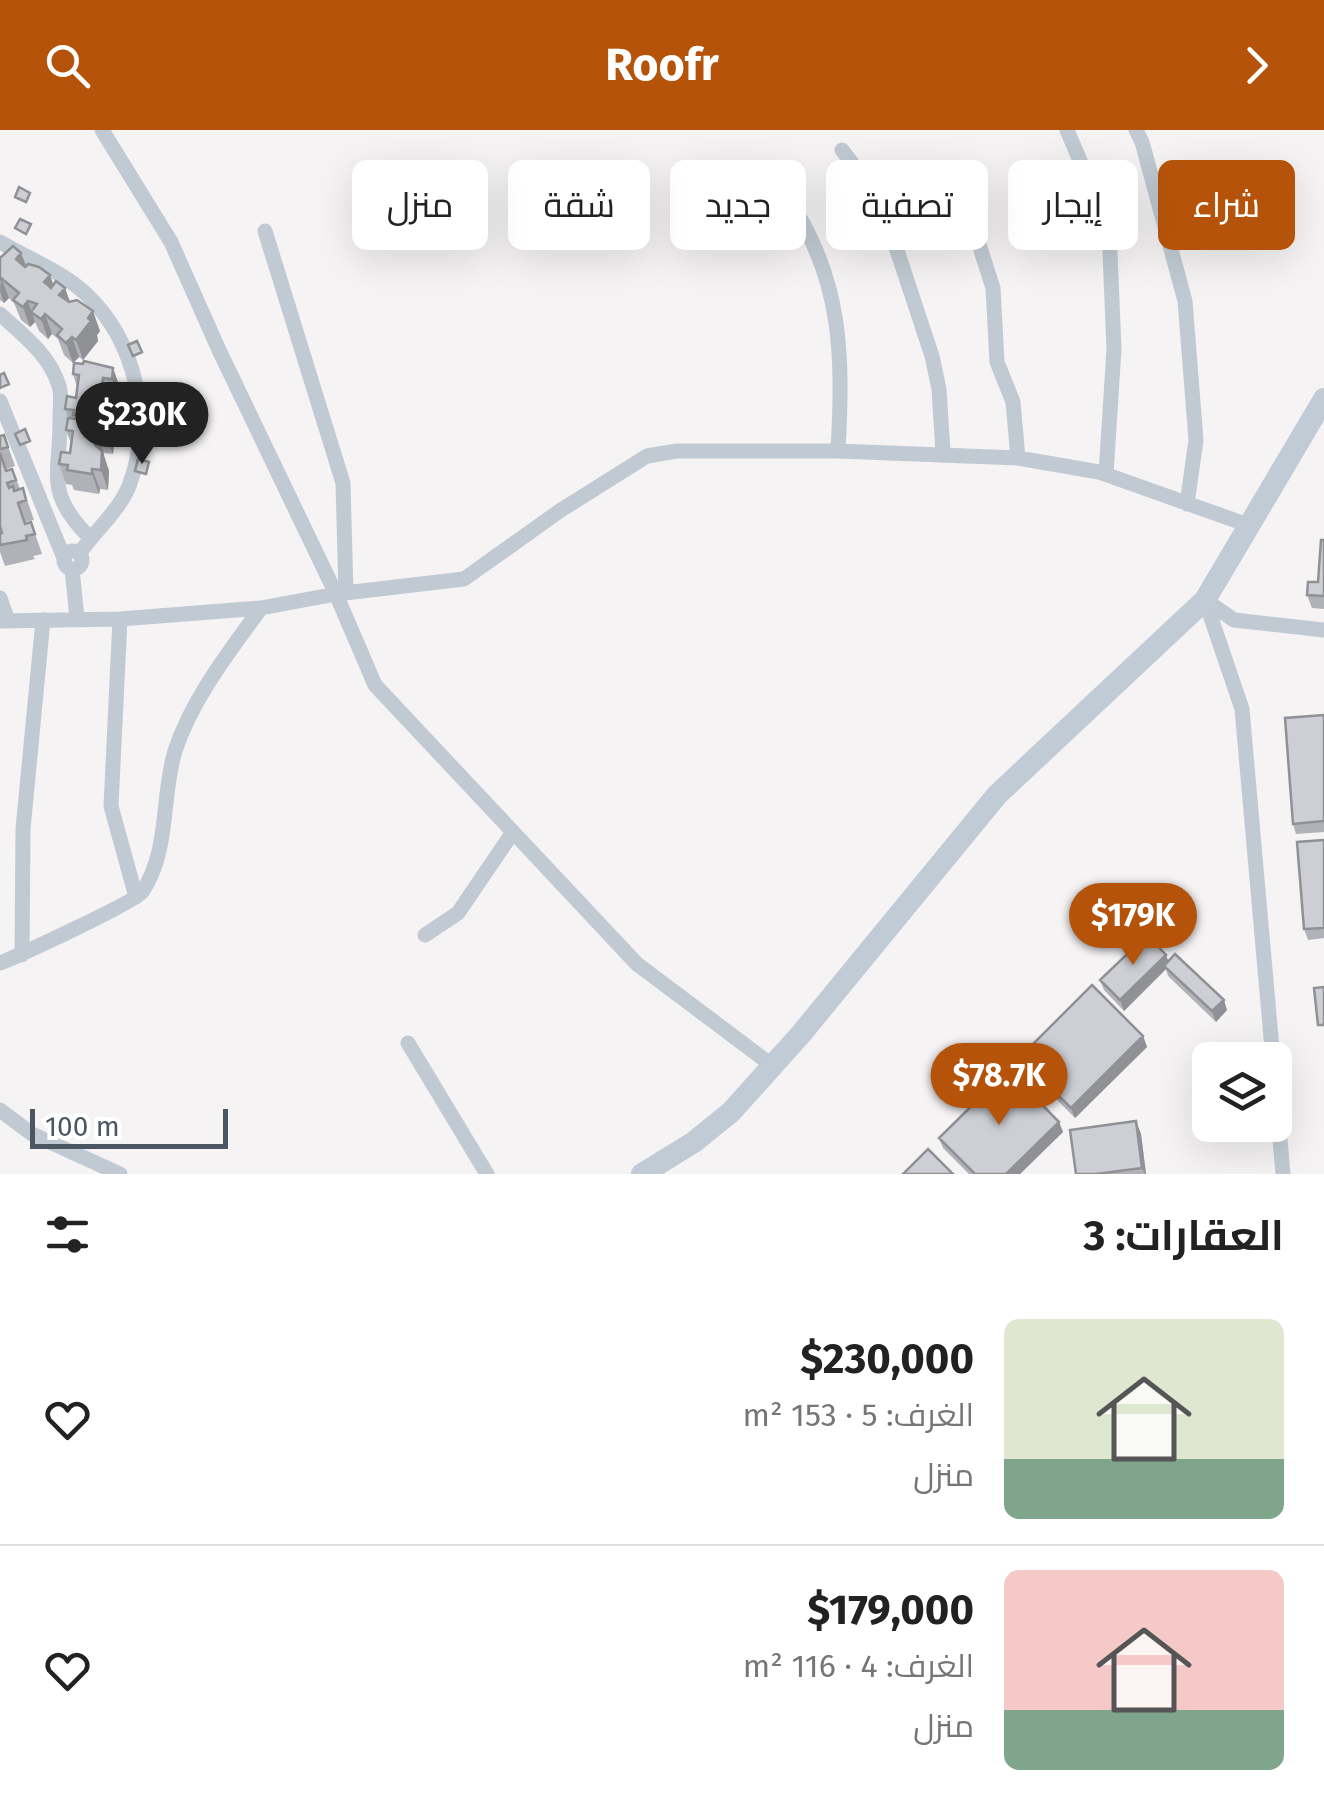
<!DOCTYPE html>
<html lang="ar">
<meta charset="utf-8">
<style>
:root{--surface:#fff;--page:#f2f2f2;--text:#222;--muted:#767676;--line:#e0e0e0;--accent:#b45309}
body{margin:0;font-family:"Fira Sans",Cairo,sans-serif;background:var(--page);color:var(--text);direction:rtl;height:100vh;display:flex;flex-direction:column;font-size:38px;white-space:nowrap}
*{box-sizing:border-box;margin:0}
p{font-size:32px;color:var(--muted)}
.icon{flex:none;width:55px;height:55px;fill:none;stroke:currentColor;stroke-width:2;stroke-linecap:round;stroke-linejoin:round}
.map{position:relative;height:1044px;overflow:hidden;direction:ltr}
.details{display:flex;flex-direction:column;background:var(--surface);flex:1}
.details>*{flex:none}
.guide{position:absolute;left:30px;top:30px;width:1265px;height:90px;direction:rtl;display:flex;gap:20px}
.buttons{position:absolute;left:1192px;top:912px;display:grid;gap:20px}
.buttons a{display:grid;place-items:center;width:100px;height:100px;border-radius:15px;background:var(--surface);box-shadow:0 10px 40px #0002;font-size:50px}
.scale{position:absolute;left:30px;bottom:25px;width:198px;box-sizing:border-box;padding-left:10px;border:5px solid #4a5661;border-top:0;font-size:28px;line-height:35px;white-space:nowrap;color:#4a5661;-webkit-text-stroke:8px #fff;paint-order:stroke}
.price{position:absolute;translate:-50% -85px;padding:0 22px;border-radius:35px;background:var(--accent);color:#fff;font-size:32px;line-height:65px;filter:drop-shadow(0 2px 5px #0008)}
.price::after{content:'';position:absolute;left:50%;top:60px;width:30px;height:22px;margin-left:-15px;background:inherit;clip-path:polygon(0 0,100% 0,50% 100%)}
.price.on{background:#222;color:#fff}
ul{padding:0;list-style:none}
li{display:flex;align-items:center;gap:30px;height:250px;padding:0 40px}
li+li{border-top:2px solid var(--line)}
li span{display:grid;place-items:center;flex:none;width:280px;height:200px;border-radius:15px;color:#555}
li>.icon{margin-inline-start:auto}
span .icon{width:120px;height:120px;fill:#fffc;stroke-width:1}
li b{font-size:42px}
h2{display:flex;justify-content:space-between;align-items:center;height:120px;padding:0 40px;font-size:42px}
.pill{padding:0 35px;border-radius:15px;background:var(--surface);box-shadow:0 10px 40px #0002;font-size:35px;line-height:90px}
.pill.on{background:var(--accent);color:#fff}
header{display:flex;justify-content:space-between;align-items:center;height:130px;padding:0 40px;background:var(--accent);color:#fff;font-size:45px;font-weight:700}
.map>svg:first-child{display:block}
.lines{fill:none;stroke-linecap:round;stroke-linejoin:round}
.minor{stroke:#c1cad2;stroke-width:15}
.secondary{stroke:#c1cbd6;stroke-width:22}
.wall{fill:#b0b2b7}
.shaded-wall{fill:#909195}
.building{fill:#cdcfd5;stroke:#909195;stroke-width:2.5}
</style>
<header><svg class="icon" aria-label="forward" viewBox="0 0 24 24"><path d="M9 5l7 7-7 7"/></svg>Roofr<svg class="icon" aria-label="search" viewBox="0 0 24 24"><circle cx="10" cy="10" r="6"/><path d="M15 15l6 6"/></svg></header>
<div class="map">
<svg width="1324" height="1044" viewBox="0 0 1324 1044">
<rect width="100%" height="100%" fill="#f5f3f3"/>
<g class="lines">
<path class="minor" d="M102,0L171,112L219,220L336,464L375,555L637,834L773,936
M1067,0L1109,99L1114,219L1106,344
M1136,0L1142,12L1185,171L1196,310L1187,374
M842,20L881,72L932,226L939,259L943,323
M958,49L993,158L997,232L1013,272L1018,328
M790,72C843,152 843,228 838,321
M265,101L343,353L346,463
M0,112C27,128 63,142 86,164C136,211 154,292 129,356C119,381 94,402 79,424
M0,184C23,205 50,225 59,256C62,265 60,277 60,287C61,344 43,361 90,408
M0,271L64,428
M64 430a9 9 0 1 1 18 0a9 9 0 1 1-18 0Z
M72,439L77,488
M0,468L8,491
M1205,470L1242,579L1273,930
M1205,470L1234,490L1324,500
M120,489L111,676L136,767
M0,491L120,489L261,478
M425,805L458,783L513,702
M22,825L23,699L43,490
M0,833C18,826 135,772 142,762C170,721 161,666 175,621C192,569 229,522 261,478L336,464L464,449L561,380L647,326L677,321H838L1018,328L1099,342L1248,395
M408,913L487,1044
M1275,952L1283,1044
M0,980L32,1004L120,1044"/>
<path class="secondary" d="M642,1044L694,1012L731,982L801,904L997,665L1205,470L1324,269"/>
</g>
<path class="wall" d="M21,123L26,136L53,155L65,158L70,172L100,201L97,205L98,211L83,230L79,227L73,233L64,225L58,209L52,204L48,209L39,201L35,192L30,197L21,190L14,173L9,168L4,173L0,170V128Z
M113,238L120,258L119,269L110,268V271L115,285L114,304H111L114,313L113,324L104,323V327L109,341L108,360L100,359L99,364L74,360L72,355L66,354L59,334L70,323L71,313L66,300L68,288L65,279L76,268L77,257L73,244Z
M4,305L15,336L6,339L7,341L12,339L20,359L23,358L34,390L25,392L26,394L31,392L42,424L33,426L35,429L5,436L0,422V306Z
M1324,410V479L1312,478L1307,465L1318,452Z
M1324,585V702L1296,704L1293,694Z
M1324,710V808L1308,810L1304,799Z
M1169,832L1227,880L1216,892L1168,846L1166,839L1124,881L1104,860L1100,850Z
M1143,906L1147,917L1075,988L1024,937L1020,927Z
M1136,991L1141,1004L1146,1044H1076Z
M1059,992L1063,1002L1020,1044H969L943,1018L939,1008Z"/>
<path class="shaded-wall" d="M21,123L29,143L16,129Z
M50,145L57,165L44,152Z
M1,148L9,168L4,173L0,161Z
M65,158L72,178L59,165Z
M28,171L35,192L30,197L23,177Z
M93,181L100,201L97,205L98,211L83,230L76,210Z
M45,184L52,204L48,209L41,189Z
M72,207L79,227L73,233L66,213Z
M113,238L120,258L119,269L112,249Z
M103,248L115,285L114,304L107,285L102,259Z
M107,293L114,313L113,324L105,304Z
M97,303L109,341L108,360L101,340L95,315Z
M92,339L100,359L99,364L92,344Z
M1166,825L1170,835L1164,836L1166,839L1124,881L1120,870Z
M1224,870L1227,880L1216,892L1212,881Z
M1143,906L1147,917L1075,988L1071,978Z
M1136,991L1141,1004L1146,1044H1145L1142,1038Z
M1059,992L1063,1002L1020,1044H1006Z"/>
<path class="building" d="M19,57L30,63L26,72L15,67Z
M20,89L31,94L26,104L15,98Z
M13,116L21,123L16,129L25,137L28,134L39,137L50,145L44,152L48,155L51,158L56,151L65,158L59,165L69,172L77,170L93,181L88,188L91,191L76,210L72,207L66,213L57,205L62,199L45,184L41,189L31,182L37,174L28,171L23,177L13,170L19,163L1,148L0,150V128Z
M137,211L142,222L133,226L128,215Z
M84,231L113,238L112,249L103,248L102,259L108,265L107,285L98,283L97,289L107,293L105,304L97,303L95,315L102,321L101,340L92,339V344L67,340L68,335L59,334L61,322L70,323L73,301L66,300L68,288L77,289L78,285H73L74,280L65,279L67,266L76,268L79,245L73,244L74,233L83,234Z
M4,243L9,254L0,258V245Z
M25,299L30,311L20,315L15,304Z
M4,305L8,317L0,319V306Z
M0,323L6,341L12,339L16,350L7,353L9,358L13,356L14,361L23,358L26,370L18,373L25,394L31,392L35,404L26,406L27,410L0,415V404L2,403L0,396Z
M138,329L149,332L146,344L135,341Z
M1321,410H1324V466L1307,465L1308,452H1318Z
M1324,585V691L1293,694L1285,588Z
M1324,710V798L1304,799L1297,712Z
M1147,805L1166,825L1120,870L1100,850Z
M1175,824L1224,870L1212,881L1164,836Z
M1092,855L1143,906L1071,978L1020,927Z
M1324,857V895H1318L1314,858Z
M1008,940L1059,992L1006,1044H975L939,1008Z
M1136,991L1142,1038L1096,1044H1076L1070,1000Z
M928,1019L953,1044H903Z"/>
</svg>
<div class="buttons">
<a><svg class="icon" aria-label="layers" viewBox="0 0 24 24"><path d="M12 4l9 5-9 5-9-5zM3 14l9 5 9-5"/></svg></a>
</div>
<div class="scale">100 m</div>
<b class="price on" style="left:142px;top:337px">$230K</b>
<b class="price" style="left:1133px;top:838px">$179K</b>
<b class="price" style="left:999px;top:998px">$78.7K</b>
<div class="guide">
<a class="pill on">شراء</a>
<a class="pill">إيجار</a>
<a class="pill">تصفية</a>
<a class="pill">جديد</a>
<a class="pill">شقة</a>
<a class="pill">منزل</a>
</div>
</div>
<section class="details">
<h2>العقارات: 3<svg class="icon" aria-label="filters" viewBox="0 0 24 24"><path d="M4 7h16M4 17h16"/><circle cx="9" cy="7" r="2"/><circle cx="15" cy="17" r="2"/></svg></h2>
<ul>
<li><span style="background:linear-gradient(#dfe7d0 70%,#7fa58c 0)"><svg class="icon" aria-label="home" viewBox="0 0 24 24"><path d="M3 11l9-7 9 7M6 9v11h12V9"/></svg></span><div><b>$230,000</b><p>الغرف: 5 · 153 m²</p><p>منزل</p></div><svg class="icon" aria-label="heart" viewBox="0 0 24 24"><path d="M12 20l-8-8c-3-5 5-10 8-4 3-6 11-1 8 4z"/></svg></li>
<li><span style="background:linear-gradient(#f6c9c9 70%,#7fa58c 0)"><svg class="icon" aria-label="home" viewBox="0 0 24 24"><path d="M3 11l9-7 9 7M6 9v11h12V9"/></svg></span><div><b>$179,000</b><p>الغرف: 4 · 116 m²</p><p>منزل</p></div><svg class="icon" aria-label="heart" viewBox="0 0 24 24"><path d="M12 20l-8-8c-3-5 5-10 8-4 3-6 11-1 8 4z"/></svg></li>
</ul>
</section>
